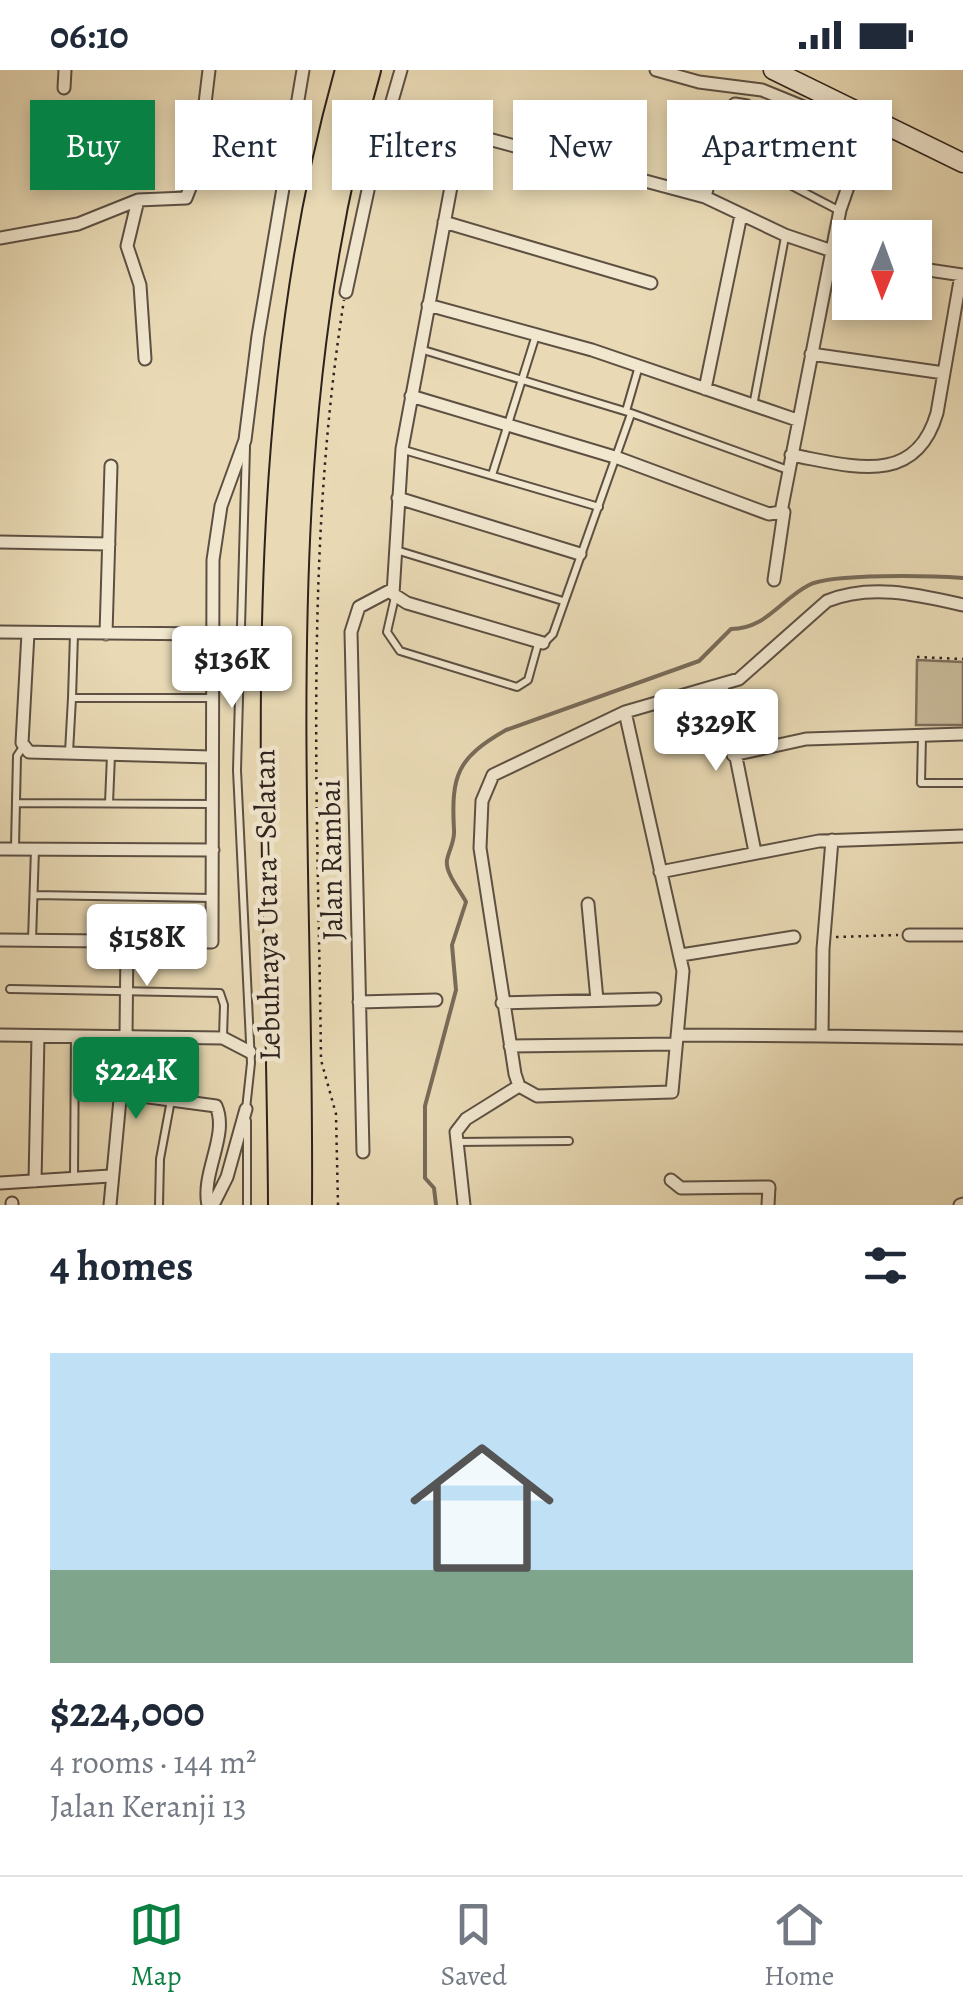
<!DOCTYPE html>
<meta charset="utf-8">
<style>
:root{--surface:#fff;--page:#f6f6f7;--text:#1f2937;--muted:#747a83;--line:#e0e1e3;--accent:#0b8043}
body{margin:0;font-family:Alegreya,serif;background:var(--page);color:var(--text);height:100vh;display:flex;flex-direction:column;font-size:38px;white-space:nowrap}
*{box-sizing:border-box;margin:0}
p{font-size:32px;color:var(--muted)}
.icon{flex:none;width:55px;height:55px;fill:none;stroke:currentColor;stroke-width:2;stroke-linecap:round;stroke-linejoin:round}
.map{position:relative;height:1135px;overflow:hidden}
.sheet{display:flex;flex-direction:column;background:var(--surface);flex:1}
.sheet>*{flex:none}
.banner{position:absolute;left:30px;top:30px;width:905px;height:90px;display:flex;gap:20px}
.needle{width:65px;rotate:181deg}
.controls{position:absolute;left:832px;top:150px;display:grid;gap:20px}
.controls a{display:grid;place-items:center;width:100px;height:100px;border-radius:0px;background:var(--surface);box-shadow:0 5px 15px #0003;font-size:50px}
.price{position:absolute;translate:-50% -85px;padding:0 22px;border-radius:10px;background:#fff;color:#222;font-size:32px;line-height:65px;filter:drop-shadow(0 2px 5px #0008)}
.price::after{content:'';position:absolute;left:50%;top:60px;width:30px;height:22px;margin-left:-15px;background:inherit;clip-path:polygon(0 0,100% 0,50% 100%)}
.price.on{background:var(--accent);color:#fff}
ul{padding:0;list-style:none}
li{display:grid;align-content:center;gap:20px;height:530px;padding:0 50px}
li span{display:grid;place-items:center;height:310px;border-radius:0px;color:#555}
li>.icon{margin-inline-start:auto}
span .icon{width:180px;height:180px;fill:#fffc;stroke-width:1}
li b{font-size:42px}
h2{display:flex;justify-content:space-between;align-items:center;height:120px;padding:0 50px;font-size:42px}
.chip{padding:0 35px;border-radius:0px;background:var(--surface);box-shadow:0 5px 15px #0003;font-size:35px;line-height:90px}
.chip.on{background:var(--accent);color:#fff}
.status{display:flex;justify-content:space-between;align-items:center;height:70px;padding:0 50px;background:var(--surface);direction:ltr}
.status svg{height:28px;fill:currentColor}
.menu{display:flex;justify-content:space-around;align-items:center;height:140px;border-top:2px solid var(--line);background:var(--surface);font-size:28px;color:var(--muted)}
.menu a{display:grid;justify-items:center;gap:5px}
.menu .on{color:var(--accent)}
.map>svg:first-child{display:block}
.green{fill:#c9bb9b;stroke:#7c6e5c;stroke-width:2.5}
.lines{fill:none;stroke-linecap:round;stroke-linejoin:round}
.stream{stroke:#786b59;stroke-width:4}
.lane-casing{stroke:#5d5043;stroke-width:10}
.street-casing{stroke:#5d5043;stroke-width:15}
.secondary-casing{stroke:#2e221d;stroke-width:21}
.highway-casing{stroke:#2e221d;stroke-width:26}
.path{stroke:#2e221d;stroke-width:2.5;stroke-dasharray:2.5 5;stroke-linecap:butt}
.lane{stroke:#f1e7cf;stroke-width:6}
.street{stroke:#f1e7cf;stroke-width:11}
.secondary{stroke:#f1e7cf;stroke-width:18}
.highway{stroke:#e9dab5;stroke-width:22}
.labels{text-anchor:middle;dominant-baseline:central;stroke-width:9;stroke-linejoin:round;paint-order:stroke}
.street-label{font-size:30px;fill:#2e221d;stroke:#f1e7cf}
</style>
<div class="status"><b>06:10</b><svg viewBox="0 0 49 12"><path d="M0 12V9h3v3zM5 12V6h3v6zM10 12V3h3v9zM15 12V0h3v12zM26 1h20v11H26zM47 4h2v5h-2z"/></svg></div>
<div class="map">
<svg width="963" height="1135" viewBox="0 0 963 1135">
<rect width="100%" height="100%" fill="#e9dab5"/>
<filter id="stains"><feTurbulence type="fractalNoise" baseFrequency=".002" numOctaves="4"/><feColorMatrix values="0 0 0 0 .2 0 0 0 0 .09 0 0 0 0 .02 0 0 0 .5 -.17"/></filter>
<radialGradient id="worn" r=".72"><stop offset=".6" stop-color="#630" stop-opacity="0"/><stop offset="1" stop-color="#630" stop-opacity=".3"/></radialGradient>
<path class="green" d="M917,590L963,592V655H916Z"/>
<g class="lines">
<path class="stream" d="M436,1135L434,1118L425,1108V1036L456,920L452,875L466,832C460,820 445,803 447,790C449,780 455,771 454,760C451,705 457,688 506,660L699,591L731,559C766,559 780,530 809,515C831,503 934,506 963,508"/>
<defs>
<path id="lane" d="M717,77L838,140
M420,279L631,343L788,400
M753,336L785,167
M626,341L639,296
M246,377L237,700L251,993L246,1039
M404,380L599,437
M492,405L536,265
M396,480L563,531
M395,527L387,562L400,581L517,617L528,610L538,574
M544,573L553,564L631,344
M72,628L74,564
M922,665L921,713H963
M69,682L72,628H212
M16,733L211,734
M109,733L111,685
M15,777L17,686L23,677
M34,825L212,828
M32,870L35,779
M10,919L220,923L224,935L223,967
M247,1051V1135
M456,1072L569,1071
M74,1107L75,966
M159,1135L160,1089L171,1030"/>
<path id="street" d="M656,0L699,12L762,20L816,42H829L843,33
M64,18L65,0
M705,127L726,42L735,34L747,36L853,93
M138,130L127,176L140,215L145,289
M444,152L651,213
M0,168L78,154L138,130L186,128L197,100L209,0
M915,198L963,205
M346,222L373,97L401,0
M428,235L592,280L797,350
M811,284L944,303
M705,319L741,145
M411,326L618,388L769,444L781,442L840,140L872,47
M791,385C849,395 915,419 937,343L961,205
M398,428L580,484
M0,472L109,474
M774,510L784,442H781
M0,562L212,564
M28,563L22,673L29,682L211,687
M106,564L111,396
M543,573L407,533L393,524L402,379L459,74L481,67L705,127L785,165L850,187
M722,617L755,782
M625,642L683,901L672,1022L537,1026L519,1016L515,1004L480,778L482,731L493,705L625,642L739,609L827,531C871,513 919,525 963,535
M733,685L806,669L963,664
M0,779L213,780
M660,802L819,771L963,766
M588,834L597,930
M909,865H963
M0,870L212,872L213,490L221,436L245,370L258,266L303,0
M681,885L794,867
M359,932L436,930
M502,933L655,929
M0,965L223,968L250,982
M677,965L822,966L823,879L832,770
M822,966L963,968
M510,976L676,974
M119,1023L216,1036C229,1065 201,1103 208,1135
M363,1082L351,562L359,537L393,519
M671,1110L681,1118L769,1117L768,1135
M35,1111L38,966
M0,1113L110,1106
M12,1133V1135
M110,1135L126,966L127,873
M213,1135L227,1107L246,1039
M464,1135L456,1062L466,1049L519,1016
M960,1135L963,1134"/>
<path id="secondary" d="M773,0L963,93"/>
<path id="highway" d="M280,1135C278,755 243,371 347,0
M300,1135C303,756 261,370 369,0"/>
</defs>
<use href="#lane" class="lane-casing"/>
<use href="#street" class="street-casing"/>
<use href="#secondary" class="secondary-casing"/>
<use href="#highway" class="highway-casing"/>
<path class="path" d="M917,587L963,589
M836,867L898,865
M338,1135L336,1044L321,990C318,737 304,482 344,230"/>
<use href="#lane" class="lane"/>
<use href="#street" class="street"/>
<use href="#secondary" class="secondary"/>
<use href="#highway" class="highway"/>
</g>
<g class="labels">
<g class="street-label">
<text transform="translate(331 790) rotate(-91)">Jalan Rambai</text>
<text transform="translate(267 835) rotate(-91)">Lebuhraya Utara–Selatan</text>
</g>
</g>
<rect width="100%" height="100%" filter="url(#stains)"/>
<rect width="100%" height="100%" fill="url(#worn)"/>
</svg>
<div class="controls">
<a><svg class="needle" viewBox="-14 -14 28 28"><path d="M0-13l5 13h-10z" fill="#e53935"/><path d="M0 13l5-13h-10z" fill="#747a83"/></svg></a>
</div>
<b class="price" style="left:232px;top:641px">$136K</b>
<b class="price" style="left:716px;top:704px">$329K</b>
<b class="price" style="left:147px;top:919px">$158K</b>
<b class="price on" style="left:136px;top:1052px">$224K</b>
<div class="banner">
<a class="chip on">Buy</a>
<a class="chip">Rent</a>
<a class="chip">Filters</a>
<a class="chip">New</a>
<a class="chip">Apartment</a>
</div>
</div>
<section class="sheet">
<h2>4 homes<svg class="icon" aria-label="filters" viewBox="0 0 24 24"><path d="M4 7h16M4 17h16"/><circle cx="9" cy="7" r="2"/><circle cx="15" cy="17" r="2"/></svg></h2>
<ul>
<li><span style="background:linear-gradient(#bfe0f5 70%,#7fa58c 0)"><svg class="icon" aria-label="home" viewBox="0 0 24 24"><path d="M3 11l9-7 9 7M6 9v11h12V9"/></svg></span><div><b>$224,000</b><p>4 rooms · 144 m²</p><p>Jalan Keranji 13</p></div></li>
</ul>
</section>
<nav class="menu">
<a class="on"><svg class="icon" aria-label="map" viewBox="0 0 24 24"><path d="M3 6l6-2 6 2 6-2v14l-6 2-6-2-6 2zM9 4v14M15 6v14"/></svg>Map</a>
<a><svg class="icon" aria-label="saved" viewBox="0 0 24 24"><path d="M7 4h10v16l-5-4-5 4z"/></svg>Saved</a>
<a><svg class="icon" aria-label="home" viewBox="0 0 24 24"><path d="M3 11l9-7 9 7M6 9v11h12V9"/></svg>Home</a>
</nav>
